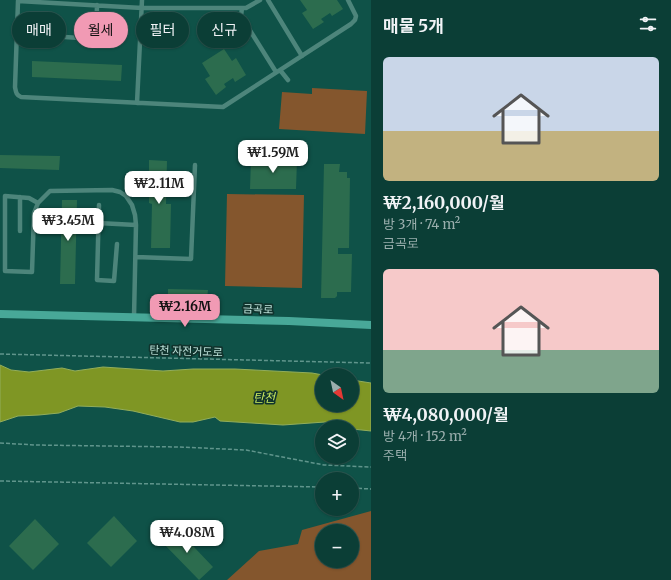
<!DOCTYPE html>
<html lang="ko">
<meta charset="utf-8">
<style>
:root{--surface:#0b3e36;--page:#14453e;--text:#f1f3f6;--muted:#9aaead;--line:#2b5751;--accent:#f19ab4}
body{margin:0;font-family:Merriweather,"Noto Sans KR",serif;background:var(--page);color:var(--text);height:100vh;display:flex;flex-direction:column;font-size:15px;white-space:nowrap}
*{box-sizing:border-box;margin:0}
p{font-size:13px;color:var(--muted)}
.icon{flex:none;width:22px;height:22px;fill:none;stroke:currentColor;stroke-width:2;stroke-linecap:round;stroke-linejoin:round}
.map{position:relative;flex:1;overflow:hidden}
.drawer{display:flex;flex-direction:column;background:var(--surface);width:300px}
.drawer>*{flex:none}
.banner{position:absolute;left:12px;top:12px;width:299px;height:36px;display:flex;gap:8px}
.needle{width:26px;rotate:147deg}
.tools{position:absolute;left:315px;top:368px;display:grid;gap:8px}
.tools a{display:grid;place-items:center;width:44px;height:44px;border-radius:50%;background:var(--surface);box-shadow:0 1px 3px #0004,0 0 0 1px var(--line);font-size:20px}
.price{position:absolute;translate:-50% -34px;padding:0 9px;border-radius:8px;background:#fff;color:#222;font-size:13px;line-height:26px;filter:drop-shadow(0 1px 2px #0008)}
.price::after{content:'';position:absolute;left:50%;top:24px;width:12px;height:9px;margin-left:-6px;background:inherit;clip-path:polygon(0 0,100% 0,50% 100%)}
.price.current{background:var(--accent);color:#111}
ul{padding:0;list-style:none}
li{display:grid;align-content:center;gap:8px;height:212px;padding:0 12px}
li span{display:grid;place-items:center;height:124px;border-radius:6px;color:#555}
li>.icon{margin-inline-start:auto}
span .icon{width:72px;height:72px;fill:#fffc;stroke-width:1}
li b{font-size:17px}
h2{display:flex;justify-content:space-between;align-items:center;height:48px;padding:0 12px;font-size:17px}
.tag{padding:0 14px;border-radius:18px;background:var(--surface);box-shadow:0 1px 3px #0004,0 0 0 1px var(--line);font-size:14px;line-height:36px}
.tag.current{background:var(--accent);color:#111}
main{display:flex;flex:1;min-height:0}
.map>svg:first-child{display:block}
.green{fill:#84562d;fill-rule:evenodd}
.water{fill:#7f9624;stroke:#92ad5b}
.building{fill:#2c6c4e}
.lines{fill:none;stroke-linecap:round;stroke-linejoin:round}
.path{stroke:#60958c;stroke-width:1.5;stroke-dasharray:4 2;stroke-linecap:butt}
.service{stroke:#4d857b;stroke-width:4.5}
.secondary{stroke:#48a898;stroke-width:8}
.labels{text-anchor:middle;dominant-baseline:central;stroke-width:3.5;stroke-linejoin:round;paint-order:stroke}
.street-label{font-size:11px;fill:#bee3db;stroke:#11332d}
.water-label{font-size:12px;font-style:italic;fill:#cbeb60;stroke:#11332d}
</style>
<main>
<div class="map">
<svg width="371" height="580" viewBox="0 0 371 580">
<rect width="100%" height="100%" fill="#0f5248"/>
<path class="green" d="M312,88L367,91L365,134L279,129L282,92L312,94Z
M227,194L304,195L302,288L225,286Z
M371,511V580H227L259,551L298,544L302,530ZM322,531H352V561H322Z"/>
<path class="water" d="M0,365L11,370L29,372L62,368L75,371L103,367L163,371L193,369H235L312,373L323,375L322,405H352V380L371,383V431L352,429V427H343L325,422L283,425L220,421L215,417L193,422H180L133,411L105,407L78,406L59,413L39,415L18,416L0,422Z"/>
<path class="building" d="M300,0H337L343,9L332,16L330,13L321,19L324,22L313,29L302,13L307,10Z
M224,49L232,61L236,58L246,75L235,82L233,78L224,84L226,87L216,95L205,79L210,76L202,63Z
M32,61L122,65L121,81L32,77Z
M0,155L60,156L59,170L0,168Z
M251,159L297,160L296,189H250Z
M149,160L167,161L166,204H171L170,248H151L152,204L149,203Z
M324,164H340L339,172H347V178H350L349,248H338V254H352L351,292H337V296L335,298H321Z
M62,200H77L75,284H60Z
M168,289L208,290L207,299L168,298Z
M114,516L137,541L111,567L87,543Z
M35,519L59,544L33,570L9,546Z
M175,527L213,567L199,580L161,541Z"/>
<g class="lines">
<path class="path" d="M0,354L371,363
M0,443L35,445L179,447L246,450L324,465L371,467
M0,481L322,487
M352,488L371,489"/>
<path class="service" d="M260,0L246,8H142L18,1L15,87C16,92 16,95 21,97L223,107L351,24L355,20L356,16L348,0
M268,0L302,56
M242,8L241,16L276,72
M17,34L96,39L97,5
M96,39L107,41
M280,70L288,80
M137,103L142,0
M38,203L29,198L5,196V271L32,272L34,213L38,203L50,191L112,190L120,192L126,196L132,205L135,215L136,225L134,317
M99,205L97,280L114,281L117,244
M98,223L136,225
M20,231V197
M136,257L191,259L195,165"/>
<path class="secondary" d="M0,314L289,321L371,325"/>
</g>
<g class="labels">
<g class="street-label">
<text transform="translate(258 309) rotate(2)">금곡로</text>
<text transform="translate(186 351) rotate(2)">탄천 자전거도로</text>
</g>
<g class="water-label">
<text x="264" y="397">탄천</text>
</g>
</g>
</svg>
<div class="tools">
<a><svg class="needle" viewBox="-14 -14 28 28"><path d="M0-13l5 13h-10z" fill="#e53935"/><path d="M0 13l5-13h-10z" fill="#9aaead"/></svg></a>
<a><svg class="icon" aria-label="layers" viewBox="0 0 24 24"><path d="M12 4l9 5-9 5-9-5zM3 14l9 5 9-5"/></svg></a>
<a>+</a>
<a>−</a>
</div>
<b class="price" style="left:273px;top:174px">₩1.59M</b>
<b class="price" style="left:159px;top:205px">₩2.11M</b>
<b class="price" style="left:68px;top:242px">₩3.45M</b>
<b class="price current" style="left:185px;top:328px">₩2.16M</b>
<b class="price" style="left:187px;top:554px">₩4.08M</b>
<div class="banner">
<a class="tag">매매</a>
<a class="tag current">월세</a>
<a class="tag">필터</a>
<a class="tag">신규</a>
</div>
</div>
<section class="drawer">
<h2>매물 5개<svg class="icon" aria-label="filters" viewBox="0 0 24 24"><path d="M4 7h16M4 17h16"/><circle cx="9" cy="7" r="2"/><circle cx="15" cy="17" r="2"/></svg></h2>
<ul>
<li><span style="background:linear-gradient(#c9d6e8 60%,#c2b280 0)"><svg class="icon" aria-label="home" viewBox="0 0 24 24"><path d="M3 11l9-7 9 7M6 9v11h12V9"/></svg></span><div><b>₩2,160,000/월</b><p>방 3개 · 74 m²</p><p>금곡로</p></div></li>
<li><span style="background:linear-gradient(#f6c9c9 65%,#7fa58c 0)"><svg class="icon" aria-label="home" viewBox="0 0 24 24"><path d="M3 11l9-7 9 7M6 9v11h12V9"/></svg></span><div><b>₩4,080,000/월</b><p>방 4개 · 152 m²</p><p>주택</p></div></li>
</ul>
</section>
</main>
